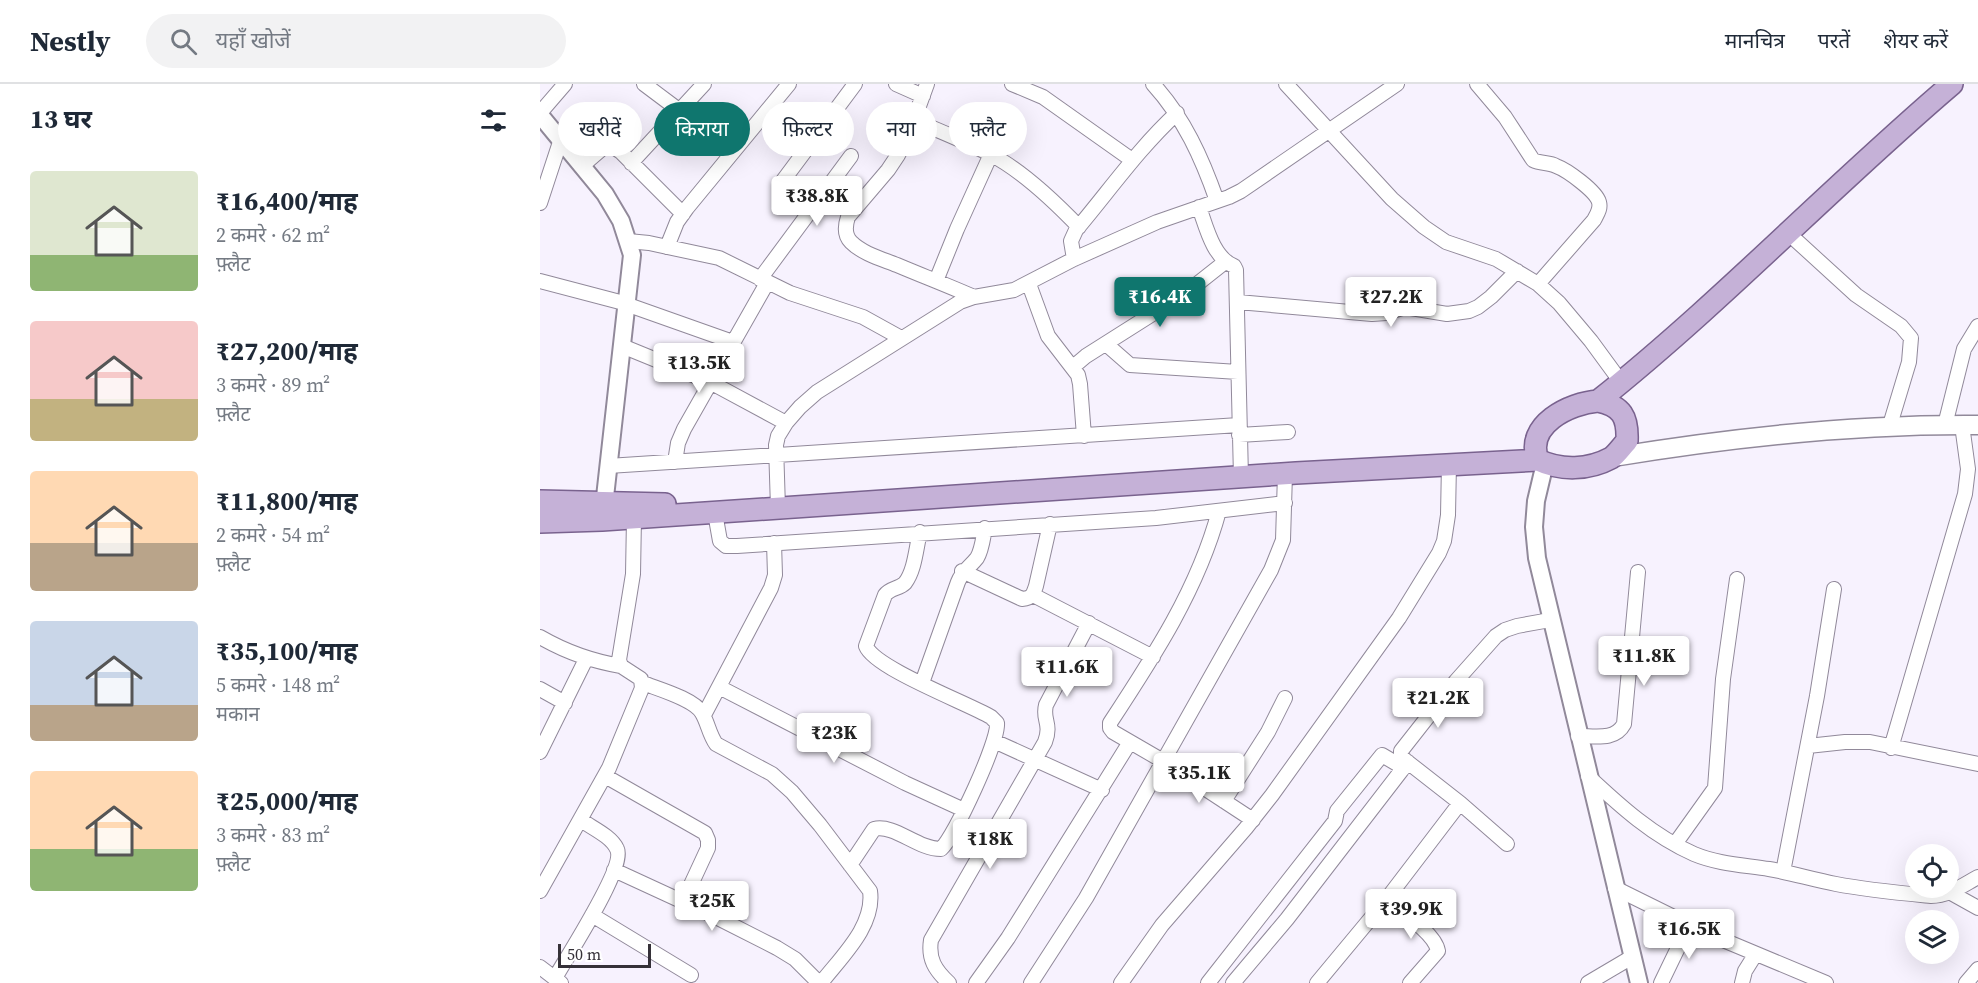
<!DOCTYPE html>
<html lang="hi">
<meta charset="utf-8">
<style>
:root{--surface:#fff;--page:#f2f2f3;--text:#1f2937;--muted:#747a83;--line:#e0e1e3;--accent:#0f766e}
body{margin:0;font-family:"Source Serif 4","Noto Sans Devanagari",serif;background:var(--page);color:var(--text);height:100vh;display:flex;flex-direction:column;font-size:22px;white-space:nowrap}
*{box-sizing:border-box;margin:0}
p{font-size:20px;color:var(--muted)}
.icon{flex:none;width:33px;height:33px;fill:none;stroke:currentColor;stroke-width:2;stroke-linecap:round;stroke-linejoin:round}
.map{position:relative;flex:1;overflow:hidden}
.details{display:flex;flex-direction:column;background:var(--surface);width:540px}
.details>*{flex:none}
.guide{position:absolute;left:18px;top:18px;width:570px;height:54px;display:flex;gap:12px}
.tools{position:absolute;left:1365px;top:760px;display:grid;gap:12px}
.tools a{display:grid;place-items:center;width:54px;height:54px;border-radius:50%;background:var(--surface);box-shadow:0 6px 24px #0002;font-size:30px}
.scale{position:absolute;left:18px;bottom:15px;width:93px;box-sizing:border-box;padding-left:6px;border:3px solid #353138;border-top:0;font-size:16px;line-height:21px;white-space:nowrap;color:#353138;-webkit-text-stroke:4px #fff;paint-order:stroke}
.price{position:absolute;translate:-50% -51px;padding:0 14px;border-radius:6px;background:#fff;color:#222;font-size:20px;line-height:39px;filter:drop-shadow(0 2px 3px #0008)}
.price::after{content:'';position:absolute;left:50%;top:36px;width:18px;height:14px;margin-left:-9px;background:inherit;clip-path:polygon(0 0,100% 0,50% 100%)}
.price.on{background:var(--accent);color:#fff}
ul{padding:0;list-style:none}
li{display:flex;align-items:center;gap:18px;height:150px;padding:0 30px}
li span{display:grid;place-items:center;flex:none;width:168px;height:120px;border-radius:6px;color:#555}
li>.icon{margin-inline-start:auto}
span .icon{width:72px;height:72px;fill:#fffc;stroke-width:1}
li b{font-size:26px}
h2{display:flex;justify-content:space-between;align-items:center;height:72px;padding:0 30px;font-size:26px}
.chip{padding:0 21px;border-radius:27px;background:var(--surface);box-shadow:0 6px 24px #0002;font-size:21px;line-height:54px}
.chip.on{background:var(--accent);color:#fff}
header{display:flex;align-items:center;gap:36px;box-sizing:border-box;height:84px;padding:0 30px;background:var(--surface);border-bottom:2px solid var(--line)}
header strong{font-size:28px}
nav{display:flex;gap:33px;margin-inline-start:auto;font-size:21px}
.search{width:420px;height:54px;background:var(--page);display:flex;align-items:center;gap:15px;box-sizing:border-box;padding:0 21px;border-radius:33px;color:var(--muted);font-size:22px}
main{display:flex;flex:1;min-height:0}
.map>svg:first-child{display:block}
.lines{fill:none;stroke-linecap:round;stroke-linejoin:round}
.minor-casing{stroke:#91899a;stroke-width:16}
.tertiary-casing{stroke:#91899a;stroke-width:20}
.secondary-casing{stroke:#91899a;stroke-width:21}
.primary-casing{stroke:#79628e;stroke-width:24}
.minor{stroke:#fff;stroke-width:14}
.tertiary{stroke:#fff;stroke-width:16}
.secondary{stroke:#fff;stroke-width:18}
.primary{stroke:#c5b1d7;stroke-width:21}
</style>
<header>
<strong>Nestly</strong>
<div class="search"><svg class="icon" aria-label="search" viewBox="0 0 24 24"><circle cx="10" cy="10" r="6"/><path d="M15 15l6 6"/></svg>यहाँ खोजें</div>
<nav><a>मानचित्र</a><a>परतें</a><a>शेयर करें</a></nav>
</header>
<main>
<section class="details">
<h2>13 घर<svg class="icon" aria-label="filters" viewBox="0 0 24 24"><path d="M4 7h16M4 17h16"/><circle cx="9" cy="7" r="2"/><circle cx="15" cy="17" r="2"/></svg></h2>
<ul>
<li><span style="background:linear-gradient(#dfe7d0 70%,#8fb573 0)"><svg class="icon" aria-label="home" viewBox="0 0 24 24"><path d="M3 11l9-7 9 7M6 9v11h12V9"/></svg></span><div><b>₹16,400/माह</b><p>2 कमरे · 62 m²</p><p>फ़्लैट</p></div></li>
<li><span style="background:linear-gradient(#f6c9c9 65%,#c2b280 0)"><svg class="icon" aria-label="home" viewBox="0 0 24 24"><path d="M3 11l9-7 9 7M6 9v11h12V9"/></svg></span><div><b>₹27,200/माह</b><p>3 कमरे · 89 m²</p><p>फ़्लैट</p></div></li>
<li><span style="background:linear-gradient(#ffd9b3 60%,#b9a48a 0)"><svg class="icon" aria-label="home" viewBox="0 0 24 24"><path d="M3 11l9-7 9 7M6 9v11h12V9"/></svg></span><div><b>₹11,800/माह</b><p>2 कमरे · 54 m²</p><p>फ़्लैट</p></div></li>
<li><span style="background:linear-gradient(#c9d6e8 70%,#b9a48a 0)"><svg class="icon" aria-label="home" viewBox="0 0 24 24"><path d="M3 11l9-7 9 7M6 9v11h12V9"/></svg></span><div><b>₹35,100/माह</b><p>5 कमरे · 148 m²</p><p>मकान</p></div></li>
<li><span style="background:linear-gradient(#ffd9b3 65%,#8fb573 0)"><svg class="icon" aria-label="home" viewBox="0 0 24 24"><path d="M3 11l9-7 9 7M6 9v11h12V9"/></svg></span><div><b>₹25,000/माह</b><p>3 कमरे · 83 m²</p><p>फ़्लैट</p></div></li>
</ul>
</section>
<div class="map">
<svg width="1438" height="899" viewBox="0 0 1438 899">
<rect width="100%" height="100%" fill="#f7f2fe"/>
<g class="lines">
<defs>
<path id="minor" d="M104,0L140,27
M356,0L383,12
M387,0L368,52L358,71L348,86L308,133C305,142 304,151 311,158C323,170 342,175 357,181C383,192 409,202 434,213
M472,0L503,13L592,76
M613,0C644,34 662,74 677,117
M746,0L852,115L884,143L906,158L956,175L998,200L1019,219L1051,257L1081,298
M937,0L965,33L993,76C1001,80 1009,78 1016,82C1027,86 1056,107 1059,118C1061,125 1057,130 1054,136L998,200
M0,29L25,0
M374,36C399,47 425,57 450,70C481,86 514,117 539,143
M91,79L164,0
M42,82L64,63L72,62L81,68L143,130
M242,98L315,0
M0,119L21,55
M659,123C666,142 673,174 694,182L696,186L701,393
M1248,149L1316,211L1361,242L1371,254L1369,278L1350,341
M88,157L109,159L179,174L250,209L323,233L361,254
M127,163L137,138L147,124L249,0
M534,175L531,157L536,146C569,107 599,64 637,29
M220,195L311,72
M0,197L80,218L193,258
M396,197L417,145L451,70
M489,200L508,252L538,291L540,300L544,352
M698,218L832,230L846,229L865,223L907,230L929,227L938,223L951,213L977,187
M566,260L590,281L698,288
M82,262L170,298L246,339
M533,283L546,272L647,208L685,178
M1405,341L1424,265L1438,242
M699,351L748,348
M135,378L138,359L144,345L227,199
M68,382L699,341
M238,424L236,361L238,352L246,339L260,323L277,308L420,218L434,213L474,206L534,175L617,138L689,113L701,107L857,0
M679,427C658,505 614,572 570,639V644L573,648L623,677L713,736
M175,429L180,457L186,462H197L616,434L745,419
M422,487L482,515C492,514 493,511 496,502L510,440
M493,511L613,573
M0,553C26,568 51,577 81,582
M103,599C118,605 154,615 162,629C168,639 169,650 176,660L232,690L252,708L280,741L330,807C335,842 301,873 281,899
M382,599L418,498C422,487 430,483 437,474C442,466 443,454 445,444
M179,603L365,699L424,726
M0,605L25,619
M164,631L231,504L235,491L234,459
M1038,652C1055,652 1075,657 1084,640L1098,488
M454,657L562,706
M1268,662L1305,658H1330L1438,680
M1351,664L1425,410L1428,385L1422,341
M0,668L46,575
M65,692L165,749L168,756V764L143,818
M1048,692C1080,722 1113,752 1154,770C1178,780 1204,781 1229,785C1252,789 1274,796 1296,800C1327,806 1360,809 1391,812C1409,812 1423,801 1438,793
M684,717L728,648L745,614
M967,760L920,719L865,676L861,671V667L916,597L956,552L965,546L977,542L1010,536
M1135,760L1175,704L1183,595L1197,495
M310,781L334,745C355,740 377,765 401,765C415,752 459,657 457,639L451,633C427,619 334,584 326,562L345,511C350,504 359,505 365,499C375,486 376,464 380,448
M74,786L176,833L237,864L255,875L279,899
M1243,788L1277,612L1294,505
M1075,804L1164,848L1286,899
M0,807L69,684L102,604L101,595L81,582L79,576L93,490L94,434
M1411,809L1438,824
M846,816C860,827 895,849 898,867L870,899
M52,831L151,891
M0,883L21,899
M15,894C26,874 86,783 77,765C71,752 52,744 41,736
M409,899C395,886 388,875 391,856L505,658C512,639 502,636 506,621L549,539
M436,899L468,854L590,658
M491,899L546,814L731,486L743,456L745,390
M581,899L622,841L706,744L732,711L859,534L899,469L904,457L908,431L909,380
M668,899L795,737L797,727L842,671L864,684
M693,899L747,835L868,678
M777,899L846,816L920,719
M1048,899L1092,873
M1121,899L1149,841
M1202,899L1205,887L1215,871
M1426,899L1438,885"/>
<path id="tertiary" d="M0,31L65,110L81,137L92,171L63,431
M1005,379L996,417L994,443L997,474L1099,899"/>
<path id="secondary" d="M1073,373C1194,353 1315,340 1438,341"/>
<path id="primary" d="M1058,317C1182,218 1291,103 1412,0
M1058,317C1082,322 1088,333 1087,357C1082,362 1077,370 1071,374C1049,386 1021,387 998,376C984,341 1030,319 1058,317Z
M0,417L125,420
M0,438L62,436L756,389L998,376"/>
</defs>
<use href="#minor" class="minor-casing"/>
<use href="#tertiary" class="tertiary-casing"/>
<use href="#secondary" class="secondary-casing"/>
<use href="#primary" class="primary-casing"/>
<use href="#minor" class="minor"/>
<use href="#tertiary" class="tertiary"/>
<use href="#secondary" class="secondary"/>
<use href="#primary" class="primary"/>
</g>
</svg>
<div class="tools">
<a><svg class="icon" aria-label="locate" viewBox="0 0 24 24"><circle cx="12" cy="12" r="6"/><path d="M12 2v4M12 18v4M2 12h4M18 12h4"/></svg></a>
<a><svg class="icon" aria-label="layers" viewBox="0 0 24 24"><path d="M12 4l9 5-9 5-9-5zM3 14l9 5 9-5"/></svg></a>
</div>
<div class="scale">50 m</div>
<b class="price" style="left:277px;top:143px">₹38.8K</b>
<b class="price on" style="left:620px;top:244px">₹16.4K</b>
<b class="price" style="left:851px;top:244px">₹27.2K</b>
<b class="price" style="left:159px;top:310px">₹13.5K</b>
<b class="price" style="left:1104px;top:603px">₹11.8K</b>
<b class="price" style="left:527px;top:614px">₹11.6K</b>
<b class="price" style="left:898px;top:645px">₹21.2K</b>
<b class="price" style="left:294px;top:680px">₹23K</b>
<b class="price" style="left:659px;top:720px">₹35.1K</b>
<b class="price" style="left:450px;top:786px">₹18K</b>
<b class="price" style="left:172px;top:848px">₹25K</b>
<b class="price" style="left:871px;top:856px">₹39.9K</b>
<b class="price" style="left:1149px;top:876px">₹16.5K</b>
<div class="guide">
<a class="chip">खरीदें</a>
<a class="chip on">किराया</a>
<a class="chip">फ़िल्टर</a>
<a class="chip">नया</a>
<a class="chip">फ़्लैट</a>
</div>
</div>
</main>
